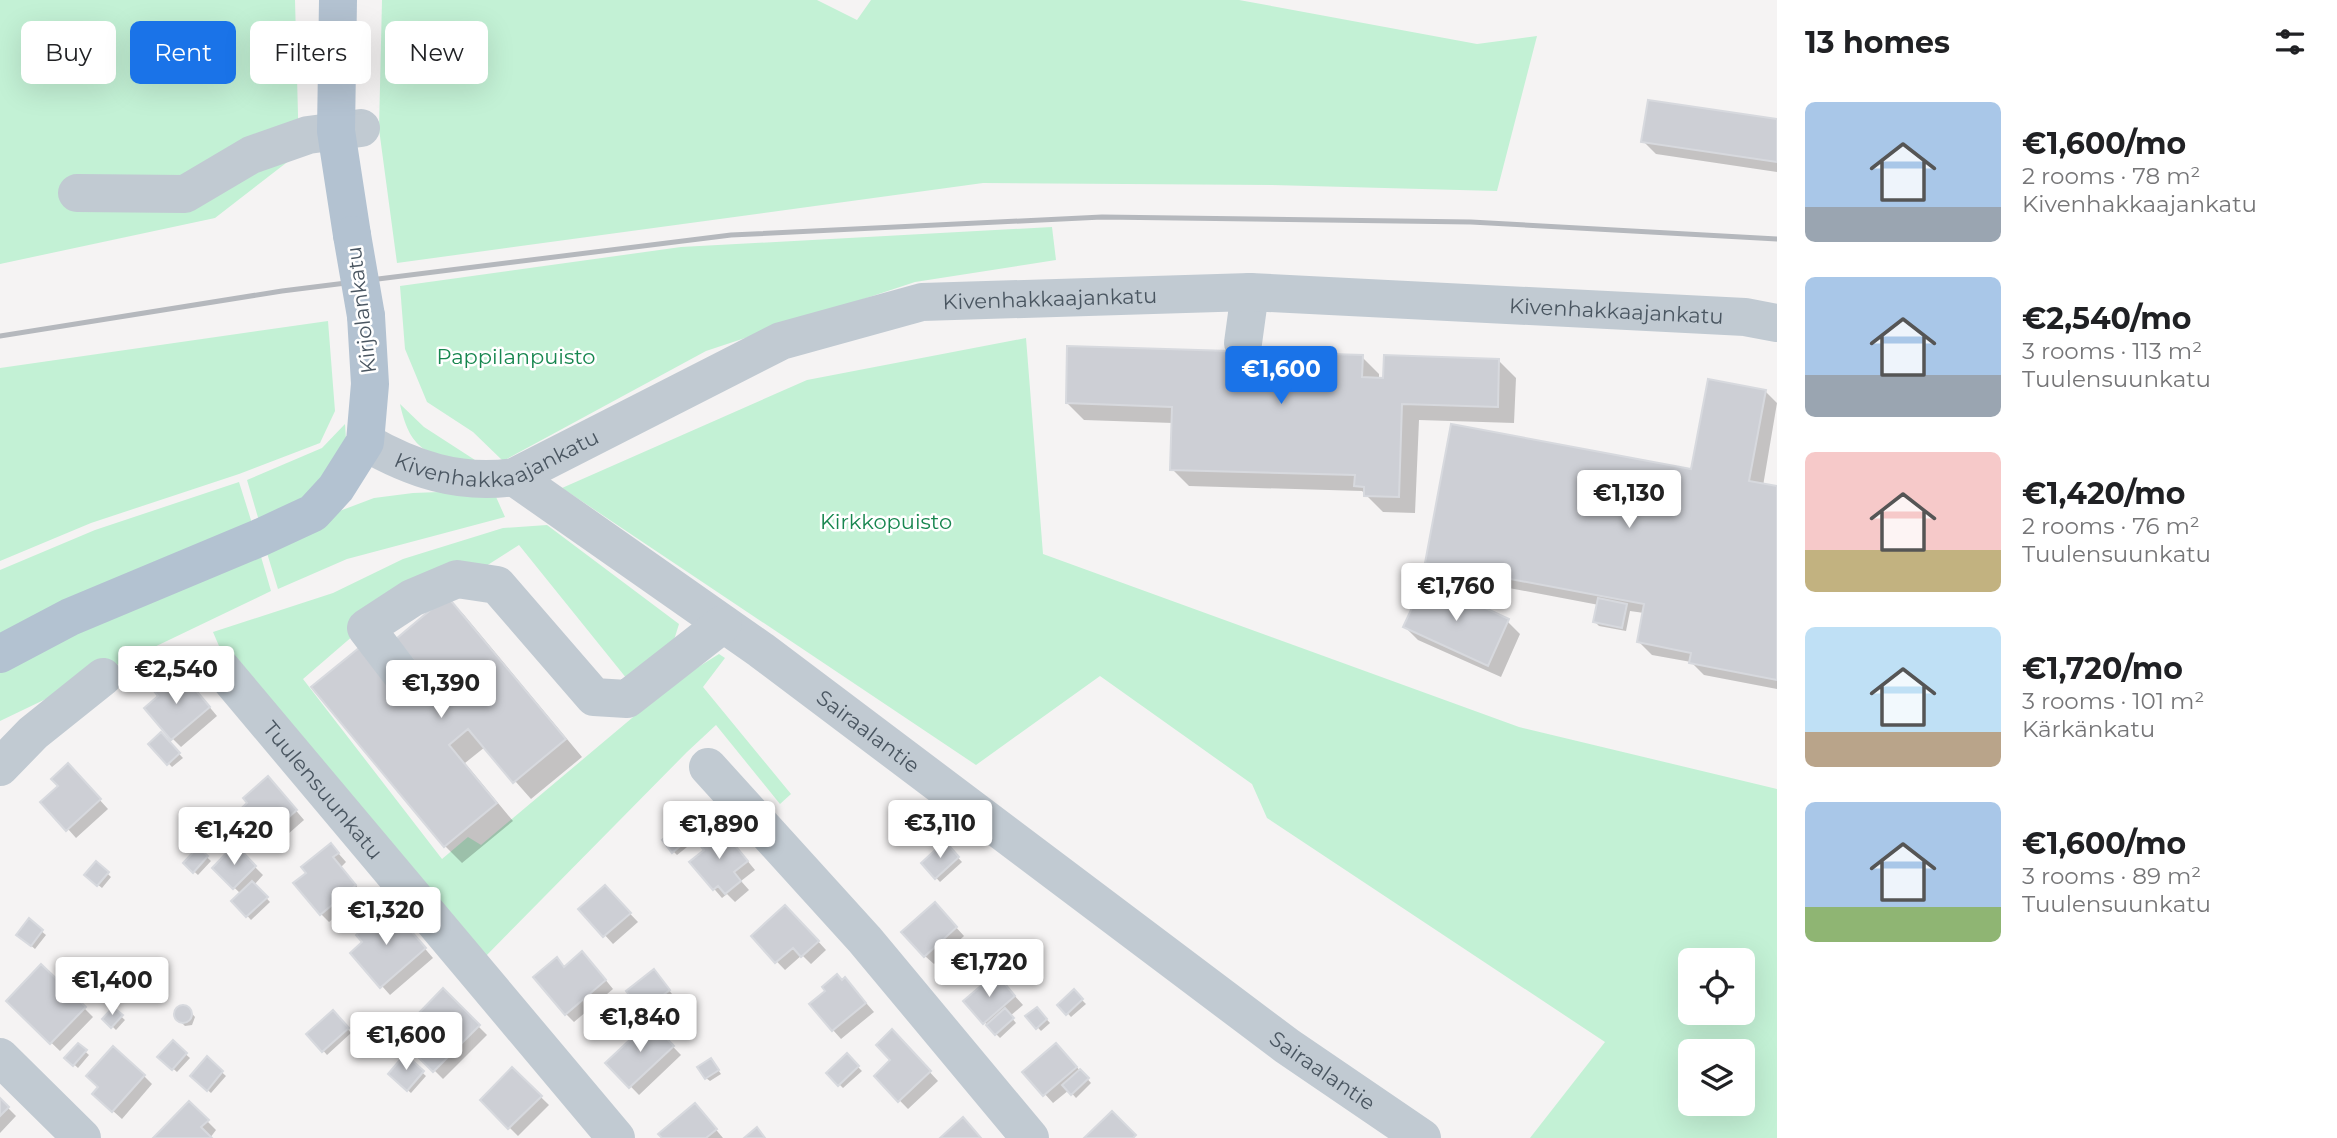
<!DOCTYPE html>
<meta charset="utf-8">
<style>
:root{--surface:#fff;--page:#f2f2f2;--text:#202124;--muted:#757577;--accent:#1a73e8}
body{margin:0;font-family:Montserrat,sans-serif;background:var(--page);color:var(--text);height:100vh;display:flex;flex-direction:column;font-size:26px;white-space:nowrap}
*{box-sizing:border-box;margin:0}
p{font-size:23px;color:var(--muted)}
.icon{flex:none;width:38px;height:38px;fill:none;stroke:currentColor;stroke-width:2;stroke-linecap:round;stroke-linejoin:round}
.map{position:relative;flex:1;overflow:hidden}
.side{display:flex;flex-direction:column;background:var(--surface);width:560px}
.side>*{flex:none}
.hud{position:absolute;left:21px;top:21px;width:665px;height:63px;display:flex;gap:14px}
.buttons{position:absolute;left:1678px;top:948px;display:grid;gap:14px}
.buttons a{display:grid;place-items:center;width:77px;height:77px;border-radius:10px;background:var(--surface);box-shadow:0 7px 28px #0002;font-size:35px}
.price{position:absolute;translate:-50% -60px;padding:0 16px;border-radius:7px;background:#fff;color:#222;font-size:23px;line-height:46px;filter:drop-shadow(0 2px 4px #0008)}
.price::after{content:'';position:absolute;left:50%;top:42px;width:21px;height:16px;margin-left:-10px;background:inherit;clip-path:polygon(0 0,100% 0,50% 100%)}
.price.selected{background:var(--accent);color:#fff}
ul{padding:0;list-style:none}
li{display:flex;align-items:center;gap:21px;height:175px;padding:0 28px}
li span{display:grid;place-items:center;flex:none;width:196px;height:140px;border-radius:10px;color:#555}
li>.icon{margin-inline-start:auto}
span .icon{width:84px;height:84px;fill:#fffc;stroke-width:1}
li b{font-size:30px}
h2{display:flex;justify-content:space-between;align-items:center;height:84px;padding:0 28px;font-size:30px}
.chip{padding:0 24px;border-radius:10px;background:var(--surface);box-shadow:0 7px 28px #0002;font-size:24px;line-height:63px}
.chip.selected{background:var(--accent);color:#fff}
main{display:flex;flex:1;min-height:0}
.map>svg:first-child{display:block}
.green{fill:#c3f1d5;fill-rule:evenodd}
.shadow{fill:#0003}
.building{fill:#cdcfd5;stroke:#d7d9de;stroke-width:2}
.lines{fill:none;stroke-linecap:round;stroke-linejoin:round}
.minor{stroke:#c1cad2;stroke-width:38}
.major{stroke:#b3c2d1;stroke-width:38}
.rail{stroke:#b5b8bd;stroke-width:5}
.major-bridge{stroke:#b3c2d1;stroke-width:38}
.labels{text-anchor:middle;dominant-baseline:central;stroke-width:5;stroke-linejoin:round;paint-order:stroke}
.street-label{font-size:21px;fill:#4a5661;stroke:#fff}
.park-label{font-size:21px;fill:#17864f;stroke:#fff}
</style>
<main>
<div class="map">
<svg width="1777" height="1138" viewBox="0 0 1777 1138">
<rect width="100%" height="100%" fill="#f5f3f3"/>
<path class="green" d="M0,0H295L299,153L215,218L0,264Z
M382,0H817L857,20L871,0H1239L1477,44L1537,36L1497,191L1272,185L983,183L397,263L379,129Z
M1052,227L1056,260L915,282L706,351L503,461L473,432L427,402L405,349L400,286L681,247Z
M328,321L335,411L320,443L239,474L91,523L0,561V368Z
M1026,338L1043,554L1519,727L1777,789V1138H1530L1605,1042L1267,818L1252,784L1100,676L976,765L562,488L807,380ZM1690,961H1743V1013H1690ZM1690,1052H1743V1104H1690Z
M400,404L424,427L475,460V467C430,453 411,455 400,404Z
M345,424L347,454L331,481L262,531L247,480L322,448Z
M239,482L256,536L0,648V570L95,530Z
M493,490L505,517L347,559L278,589L263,540L374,498L413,493Z
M547,525L679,624L674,640L627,679L519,545L472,575L398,597L303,679L442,859L468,837L481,845L676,681L719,654L725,658L703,687L791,794L780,804L716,725L687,752L481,961L225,660L213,632L333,593L403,559L503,528Z
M257,543L271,591L0,721V662Z"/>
<path class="shadow" d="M1777,121V172L1656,154L1643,141Z
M1362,357L1379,374V380L1499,361L1516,378L1514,423L1419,420L1415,513L1383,512L1362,491L1189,486L1172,469L1173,423L1084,420L1067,403Z
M1766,392L1777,403L1763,486L1777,488V689L1704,675L1691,662L1652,655L1639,642L1644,613L1630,611L1626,631L1599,626L1595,622L1599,605L1440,575L1427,562L1692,471Z
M447,598L464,615L582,757L531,799L485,747L465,763L513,821L462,863L445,846L376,667L409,706L436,684Z
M1507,621L1520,634L1501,677L1418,640L1405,627Z
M176,683L192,686L217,716L181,747L173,739Z
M161,735L183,758L172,767L150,744Z
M76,774L108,809L76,838L68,829L61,786Z
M276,787L304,820L271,849L262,841L250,803Z
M678,836L687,847L677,855L673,851Z
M727,836L755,870L741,881L749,890L735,902L727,894L722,898L691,862Z
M945,844L962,862L940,882L923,863Z
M331,845L346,862L341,867L363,894L329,922L321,914L308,873Z
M235,847L263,875L254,885L270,902L251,920L234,901L241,894L214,868Z
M198,849L211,861L198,875L185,863Z
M96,863L111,877L102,888L86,875Z
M613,896L638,922L613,944L581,909Z
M943,913L964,936L934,964L925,956Z
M794,915L826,950L811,964L802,955L785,970L753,937Z
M397,916L433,958L390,995L382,986L364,942Z
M29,921L46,935L35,949L22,938Z
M556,959L565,968L591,962L613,989L574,1022L566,1014Z
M42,966L93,1017L60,1051L8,1001Z
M658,975L672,994L646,1014L628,991Z
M1004,984L1023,1005L1010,1016L1016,1023L1000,1038L965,1002Z
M853,988L874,1012L841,1039L833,1030Z
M443,991L487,1035L443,1079L413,1049L429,1033Z
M1074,992L1086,1004L1071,1017L1060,1005Z
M181,1007L188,1009L195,1017L192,1025L185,1026L176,1017L177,1010Z
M113,1009L125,1020L116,1030L105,1019Z
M1037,1009L1050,1023L1041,1031L1028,1017Z
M333,1012L351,1033L327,1055L309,1034Z
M650,1023L681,1055L639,1095L608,1063Z
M900,1040L938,1081L908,1109L876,1076L893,1060Z
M173,1043L190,1058L177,1072L160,1057Z
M78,1045L89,1055L78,1068L67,1058Z
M1065,1054L1091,1083L1076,1098L1069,1090L1053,1103L1025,1072Z
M847,1056L862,1071L843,1088L828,1073Z
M405,1057L426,1076L411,1093L390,1074Z
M207,1059L226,1076L211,1093L192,1076Z
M714,1064L721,1074L710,1081L706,1078Z
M512,1069L549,1105L518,1136L482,1100Z
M144,1076L152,1084L122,1119L103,1102L100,1087Z
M0,1100L16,1116L0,1133Z
M189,1103L216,1130L210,1138H156Z
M703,1114L723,1138H664Z"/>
<path class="building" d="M1648,100L1777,119V162L1641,142Z
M1067,346L1363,355L1362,377L1383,378L1384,355L1499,359L1498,407L1402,404L1399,497L1364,496V487L1354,486L1355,475L1170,470L1172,407L1066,403Z
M1708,379L1766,390L1749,481L1777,486V680L1689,663L1691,653L1637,642L1644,604L1425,563L1451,424L1691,469Z
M1425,580L1509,619L1488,666L1403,627Z
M447,596L566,739L513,783L468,729L449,745L497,803L444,847L311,687L359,648L407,705L433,684L396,639Z
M1598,598L1627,604L1622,628L1593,622Z
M171,675L176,681L183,675L210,707L171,740L144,708L158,696L153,690Z
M161,732L180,753L167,765L148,744Z
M68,763L101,799L66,831L40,802L58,786L51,779Z
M268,776L297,810L261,842L236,813L247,803L243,798Z
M719,826L748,861L734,872L741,881L725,894L718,886L713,890L689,862L704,850L698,843Z
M675,829L685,842L672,853L662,840Z
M945,841L959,857L935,879L921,863Z
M331,843L339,853L333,857L356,885L320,915L293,883L306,873L301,867Z
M235,844L256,866L233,889L212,868Z
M198,847L208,856L193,873L183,863Z
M96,861L109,872L97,886L84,875Z
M252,881L268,897L246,917L231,901Z
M605,885L631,913L603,937L578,909Z
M935,902L957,927L924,957L901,932Z
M785,905L819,941L801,957L793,948L775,963L751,936Z
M389,906L426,948L380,988L350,953L362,942L356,935Z
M29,918L43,930L31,946L16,935Z
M582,951L606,980L565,1015L533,977L557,957L564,967Z
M41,964L86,1007L50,1044L6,1001Z
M654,969L670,990L641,1011L626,991Z
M996,973L1015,996L983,1024L963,1001Z
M837,974L842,980L845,977L866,1003L832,1031L809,1004L825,991L822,987Z
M443,988L480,1025L433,1072L410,1049L426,1033L413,1019Z
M1074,989L1083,999L1066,1015L1057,1005Z
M174 1014a9 9 0 1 1 18 0a9 9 0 1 1-18 0Z
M113,1007L123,1015L111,1028L102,1019Z
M1037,1007L1047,1019L1036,1029L1025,1016Z
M1005,1008L1014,1018L995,1035L986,1025Z
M333,1010L349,1028L322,1052L306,1034Z
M650,1021L674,1046L629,1088L605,1063Z
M892,1029L931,1071L898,1102L874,1076L890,1060L876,1045Z
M173,1040L187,1053L172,1070L157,1057Z
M78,1043L87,1050L73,1066L64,1058Z
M1056,1043L1077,1067L1043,1096L1022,1072Z
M113,1046L145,1075L112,1112L92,1094L98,1087L86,1076Z
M847,1053L859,1066L838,1086L826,1073Z
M405,1054L424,1071L407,1091L388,1074Z
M207,1056L223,1071L207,1091L190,1076Z
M711,1058L719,1070L705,1079L697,1067Z
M512,1067L542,1096L508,1129L480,1100Z
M1080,1069L1089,1078L1071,1095L1062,1085Z
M0,1098L9,1107L0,1116Z
M189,1101L209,1120L201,1127L212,1138H153Z
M695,1103L717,1129L706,1138H662L658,1134Z
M1112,1111L1136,1135L1133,1138H1084Z
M963,1117L981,1138H940Z
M757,1127L765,1138H744Z"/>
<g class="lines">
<g class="minor">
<path d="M77,193L185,194L251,155L308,135L361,128"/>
<path d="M1243,343L1250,292"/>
<path id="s1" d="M365,442C412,469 459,485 514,477L781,341L922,302L1250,292L1745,317L1777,323"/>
<path id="s2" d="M514,477L761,650L1287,1046L1422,1138"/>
<path id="s3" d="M221,668L616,1138"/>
<path d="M408,683L366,628L412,598L457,579L497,585L594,697L627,699L723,624"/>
<path d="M0,767L33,733L103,677"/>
<path d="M708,767L865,940L1030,1138"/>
<path d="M0,1057L82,1138"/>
</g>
<path class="major" d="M338,0L336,131L352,235
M0,654L70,617L259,538L313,513L336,488L365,442L370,384L366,316"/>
<path class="rail" d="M0,336L282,291L731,235L1102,217L1471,222L1777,239"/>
<path class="major-bridge" d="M352,235L366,316"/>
</g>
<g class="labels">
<g class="street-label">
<text stroke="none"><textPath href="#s1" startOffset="730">Kivenhakkaajankatu</textPath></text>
<text transform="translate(361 310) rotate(-97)">Kirjolankatu</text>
<text stroke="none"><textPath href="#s1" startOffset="1297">Kivenhakkaajankatu</textPath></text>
<text stroke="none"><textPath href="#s1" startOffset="142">Kivenhakkaajankatu</textPath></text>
<text stroke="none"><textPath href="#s2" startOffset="436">Sairaalantie</textPath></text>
<text stroke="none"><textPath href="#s3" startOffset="159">Tuulensuunkatu</textPath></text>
<text stroke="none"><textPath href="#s2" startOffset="1003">Sairaalantie</textPath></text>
</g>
<g class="park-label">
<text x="516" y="356">Pappilanpuisto</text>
<text x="886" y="521">Kirkkopuisto</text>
</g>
</g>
</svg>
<div class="buttons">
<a><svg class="icon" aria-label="locate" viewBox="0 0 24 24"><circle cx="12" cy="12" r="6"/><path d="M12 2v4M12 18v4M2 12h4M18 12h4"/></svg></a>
<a><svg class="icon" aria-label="layers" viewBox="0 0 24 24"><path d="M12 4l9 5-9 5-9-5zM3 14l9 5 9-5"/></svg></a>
</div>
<b class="price selected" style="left:1281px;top:406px">€1,600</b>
<b class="price" style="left:1629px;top:530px">€1,130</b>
<b class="price" style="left:1456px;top:623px">€1,760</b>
<b class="price" style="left:176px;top:706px">€2,540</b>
<b class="price" style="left:441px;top:720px">€1,390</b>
<b class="price" style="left:940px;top:860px">€3,110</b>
<b class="price" style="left:719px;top:861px">€1,890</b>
<b class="price" style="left:234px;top:867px">€1,420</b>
<b class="price" style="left:386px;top:947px">€1,320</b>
<b class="price" style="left:989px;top:999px">€1,720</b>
<b class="price" style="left:112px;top:1017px">€1,400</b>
<b class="price" style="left:640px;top:1054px">€1,840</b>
<b class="price" style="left:406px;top:1072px">€1,600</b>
<div class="hud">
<a class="chip">Buy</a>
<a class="chip selected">Rent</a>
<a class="chip">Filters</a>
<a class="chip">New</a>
</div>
</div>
<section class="side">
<h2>13 homes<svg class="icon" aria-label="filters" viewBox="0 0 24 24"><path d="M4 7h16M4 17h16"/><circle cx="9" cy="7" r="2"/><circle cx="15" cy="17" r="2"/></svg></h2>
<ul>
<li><span style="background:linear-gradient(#a9c7e8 75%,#9aa5b1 0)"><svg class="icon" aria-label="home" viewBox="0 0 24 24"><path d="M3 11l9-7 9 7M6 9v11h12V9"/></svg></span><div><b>€1,600/mo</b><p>2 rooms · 78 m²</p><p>Kivenhakkaajankatu</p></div></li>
<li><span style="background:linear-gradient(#a9c7e8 70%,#9aa5b1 0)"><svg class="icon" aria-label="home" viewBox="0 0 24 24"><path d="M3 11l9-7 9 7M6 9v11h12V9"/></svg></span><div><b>€2,540/mo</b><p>3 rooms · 113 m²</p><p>Tuulensuunkatu</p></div></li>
<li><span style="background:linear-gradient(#f6c9c9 70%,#c2b280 0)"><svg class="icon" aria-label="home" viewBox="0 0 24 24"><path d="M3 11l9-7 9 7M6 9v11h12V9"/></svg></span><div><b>€1,420/mo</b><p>2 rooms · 76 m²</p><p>Tuulensuunkatu</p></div></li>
<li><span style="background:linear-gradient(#bfe0f5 75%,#b9a48a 0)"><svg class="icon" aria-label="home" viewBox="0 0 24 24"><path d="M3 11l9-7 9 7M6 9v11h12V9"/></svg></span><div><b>€1,720/mo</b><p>3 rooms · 101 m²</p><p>Kärkänkatu</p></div></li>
<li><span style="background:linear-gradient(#a9c7e8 75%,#8fb573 0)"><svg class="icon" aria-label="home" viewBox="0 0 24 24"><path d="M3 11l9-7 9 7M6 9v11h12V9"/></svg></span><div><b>€1,600/mo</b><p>3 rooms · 89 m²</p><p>Tuulensuunkatu</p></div></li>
</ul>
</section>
</main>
